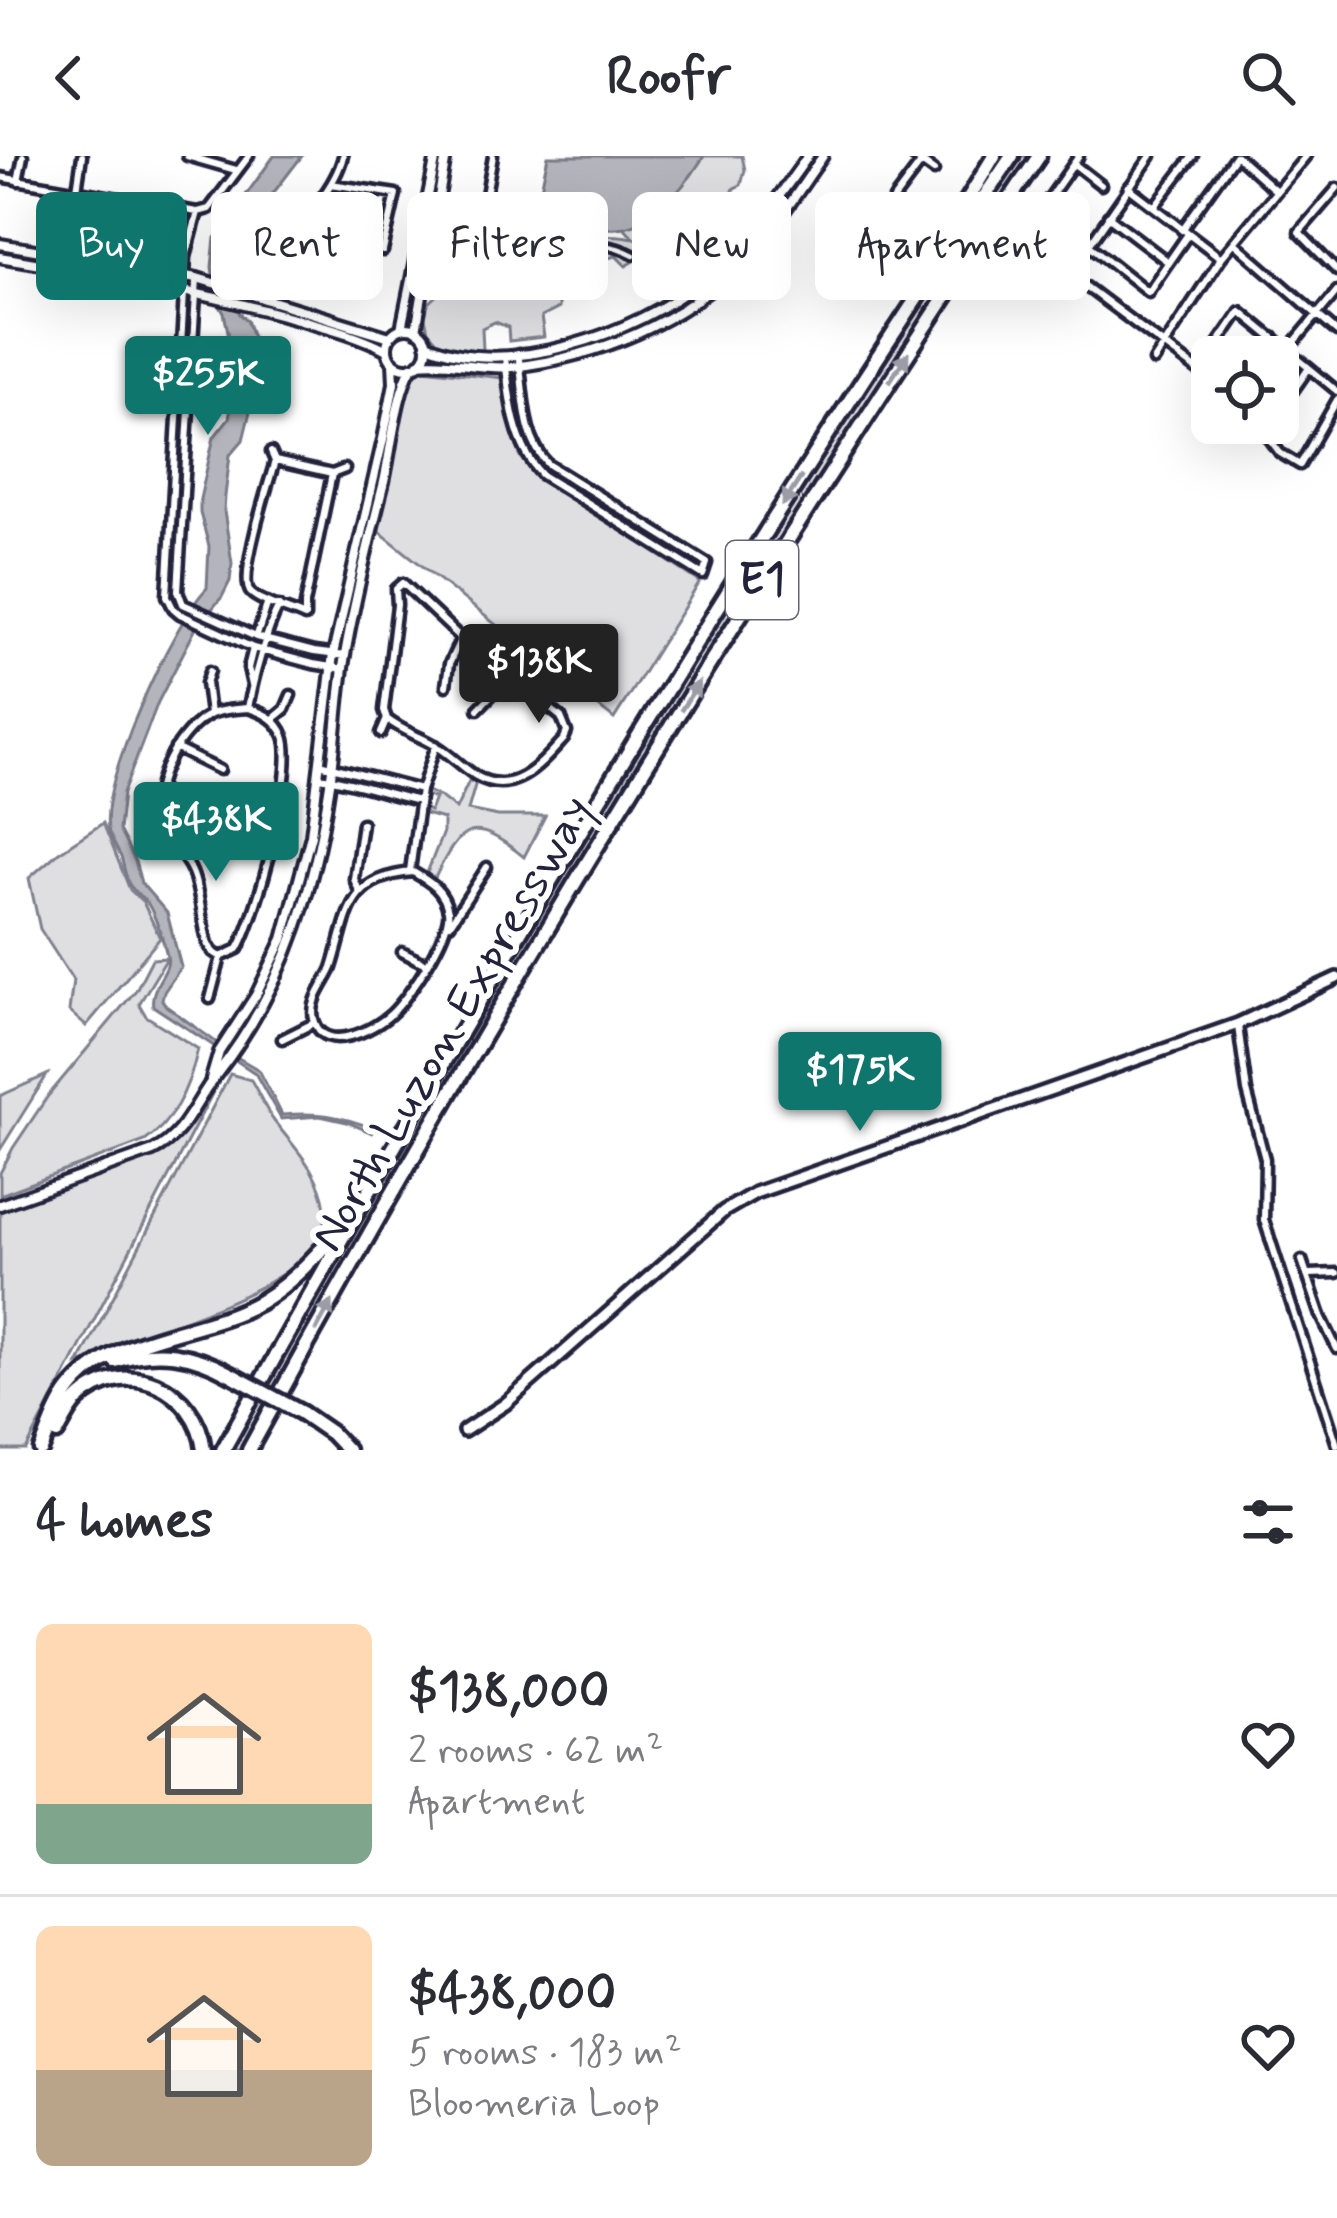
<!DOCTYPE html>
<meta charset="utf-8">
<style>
:root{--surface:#fff;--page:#f7f7f7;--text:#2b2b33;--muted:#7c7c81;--line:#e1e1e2;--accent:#0f766e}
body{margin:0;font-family:Mynerve,sans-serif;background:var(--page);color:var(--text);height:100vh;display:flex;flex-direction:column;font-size:45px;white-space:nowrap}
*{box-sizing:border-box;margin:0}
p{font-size:39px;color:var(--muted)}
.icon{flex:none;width:66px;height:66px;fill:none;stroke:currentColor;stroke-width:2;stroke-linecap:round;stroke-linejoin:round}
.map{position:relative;height:1294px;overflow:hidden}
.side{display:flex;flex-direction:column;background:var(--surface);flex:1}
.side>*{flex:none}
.banner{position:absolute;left:36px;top:36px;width:1266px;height:108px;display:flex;gap:24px}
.fabs{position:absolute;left:1191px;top:180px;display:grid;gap:24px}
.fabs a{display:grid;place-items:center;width:108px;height:108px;border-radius:18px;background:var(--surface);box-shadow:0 12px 48px #0002;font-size:60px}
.price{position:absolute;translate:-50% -102px;padding:0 27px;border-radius:12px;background:var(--accent);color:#fff;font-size:39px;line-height:78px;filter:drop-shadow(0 3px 6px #0008)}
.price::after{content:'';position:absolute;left:50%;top:72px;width:36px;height:27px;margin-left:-18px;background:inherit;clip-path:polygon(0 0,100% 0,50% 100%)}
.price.on{background:#222;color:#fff}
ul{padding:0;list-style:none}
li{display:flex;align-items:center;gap:36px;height:300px;padding:0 36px}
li+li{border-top:3px solid var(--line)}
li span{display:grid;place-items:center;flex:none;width:336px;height:240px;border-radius:18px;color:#555}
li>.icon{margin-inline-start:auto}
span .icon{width:144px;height:144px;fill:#fffc;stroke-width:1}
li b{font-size:51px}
h2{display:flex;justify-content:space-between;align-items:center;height:144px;padding:0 36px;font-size:51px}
.chip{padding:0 42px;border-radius:18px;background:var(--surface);box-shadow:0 12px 48px #0002;font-size:42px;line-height:108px}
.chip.on{background:var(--accent);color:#fff}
header{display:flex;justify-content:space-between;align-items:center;height:156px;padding:0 36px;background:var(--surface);font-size:54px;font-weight:700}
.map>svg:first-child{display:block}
.green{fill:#dfdfe2;stroke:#80808e;stroke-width:3}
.water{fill:#b4b4bc;stroke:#7a7a88;stroke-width:3}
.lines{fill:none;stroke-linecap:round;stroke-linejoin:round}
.pedestrian-casing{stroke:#22223b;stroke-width:14}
.minor-casing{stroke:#22223b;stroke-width:15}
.tertiary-casing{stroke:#22223b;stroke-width:16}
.secondary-casing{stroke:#22223b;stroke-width:18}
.motorway-casing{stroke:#22223b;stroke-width:21}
.pedestrian{stroke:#fff;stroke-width:4.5}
.minor{stroke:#fff;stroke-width:6}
.tertiary{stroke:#fff;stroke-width:8}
.secondary{stroke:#fff;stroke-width:9}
.motorway{stroke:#fff;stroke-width:12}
.motorway-bridge-casing{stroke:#22223b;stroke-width:21;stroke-linecap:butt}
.motorway-bridge{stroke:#fff;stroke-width:12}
.oneway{fill:#9c9ca7}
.labels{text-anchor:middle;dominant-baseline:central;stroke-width:12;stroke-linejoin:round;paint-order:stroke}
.shield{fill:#fff;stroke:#646476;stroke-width:3}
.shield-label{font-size:45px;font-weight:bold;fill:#22223b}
.street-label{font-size:48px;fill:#22223b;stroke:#fff}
</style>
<header><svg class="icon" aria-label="back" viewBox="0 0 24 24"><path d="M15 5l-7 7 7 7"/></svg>Roofr<svg class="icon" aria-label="search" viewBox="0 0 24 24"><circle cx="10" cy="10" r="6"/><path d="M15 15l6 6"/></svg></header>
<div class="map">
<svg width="1337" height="1294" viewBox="0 0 1337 1294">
<rect width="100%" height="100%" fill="#fff"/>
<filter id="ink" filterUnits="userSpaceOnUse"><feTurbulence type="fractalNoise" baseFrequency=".00833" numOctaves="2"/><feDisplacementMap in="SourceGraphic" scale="24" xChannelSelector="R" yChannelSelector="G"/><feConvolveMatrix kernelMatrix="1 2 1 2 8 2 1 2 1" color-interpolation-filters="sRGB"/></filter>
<g filter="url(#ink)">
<path class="green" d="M704,0H742L745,14L741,29L734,32L732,38L725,39L718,57L707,59L702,67L696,68L690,58L684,61L690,83L686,85L680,83C675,92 673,96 663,93L659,87L653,88L645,104L640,102L626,110L616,100L600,104L594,114L598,131L558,144V152L541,161L544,181L509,185L508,171L495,166L482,172L483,194H461L441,190L428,175L425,162L428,148L441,136L454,89L464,87L470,94L484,98L488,91L505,95L511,75L523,81L546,121L550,124C594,109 561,69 634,82L624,71L634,68L690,21Z
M1017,0H1035L440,944L432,945L430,935L664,547L817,303Z
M423,213L503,222L520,300L535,318L700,426L614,563L376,373L410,227L415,218Z
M469,625L476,626L468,654L498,660H545L524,701C472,659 460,669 433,726L425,722L443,676V663L415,655L416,649L430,655L435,642L423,639L421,632L442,642L456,653Z
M103,667L130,734L143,746L160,782L86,870L69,855L73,824L40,773L29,722L59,696Z
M167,802L139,848L146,860L198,893C190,928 176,964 145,985L0,1039V1017L13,992L48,940L136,834L152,803Z
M219,912L224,915L26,1294H0V1056L147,1001L166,990Z
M230,918L251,924C259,937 265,953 274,965C295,992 320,1016 325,1052C335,1117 199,1157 155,1175C129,1185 103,1197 78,1208Z
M47,919L0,994V940Z
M413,979L416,990L244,1294H227L406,980Z"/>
<path class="water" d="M274,0H302L230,93L225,110L227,123L240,158L247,164L253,181L254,207L251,252L243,284L230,299L225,340L224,355L232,407L230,425L222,441L196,472L158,546L123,637L119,674L135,705L141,727L167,757L181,811L164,836L162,844L166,850L235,900L259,914L282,959C320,956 339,959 375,973L372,977L347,966L320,960L281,963L255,917L153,850C149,830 172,815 167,800C164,786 155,759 148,748C142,741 134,736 129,728C125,719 124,710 121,701C117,693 112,685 109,677C95,633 174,465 207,432L209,390L200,357V343L214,281L229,262L231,252V190L224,157L217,145L212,111L215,82Z
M548,0H704C685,30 655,69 617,72C604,73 591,70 579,78C562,90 565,112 542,119L536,107L523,98L515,86L534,65Z"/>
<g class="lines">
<defs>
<path id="pedestrian" d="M573,125C572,85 606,84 634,99"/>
<path id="minor" d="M187,0L236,14
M249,0L209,53L198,56L186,101L167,440L173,452L180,458L253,492L313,508L343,513
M913,0L934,15
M1151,0L1069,118L1212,225
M1237,0L1275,34
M1074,8L1101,29
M0,21L197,56
M18,25L23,0
M1128,31L1221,102
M1337,32L1299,76L1337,115
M77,34L82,0
M894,43L921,7
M1048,45L1077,67
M1154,51L1193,0
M1108,60L1167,105
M480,72L493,0
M1182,74L1235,0
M293,75L383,95L396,38L331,28
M280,79C305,71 337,25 343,0
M1236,88L1337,176
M1089,89L1148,136L1188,78
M1050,104L1026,86L1024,78L1079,0
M197,122L178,435L183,448L256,481L314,496L345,500
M1288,194L1337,135
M505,201C509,241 513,288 542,319L703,419L707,407L548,308C521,280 525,234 518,198
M1259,201L1273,181
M1154,205L1221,102L1306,0
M1199,215L1240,155L1337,235
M1278,224L1293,235L1309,212
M1258,267L1280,297L1300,309L1337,244
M271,296L275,305C269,326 237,424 251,437C261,447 291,454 305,461V448L332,318L275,305
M332,318L345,313
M257,479L268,446
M210,515L206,527L210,558
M252,529L248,512L253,492
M446,530L449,508L461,482
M248,552C264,557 277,563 284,580C297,614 257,760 238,793L221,801L213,796L208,788C201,765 201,738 192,716C183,695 163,683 158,660C151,626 180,573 211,558C222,553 236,553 248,552Z
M248,552C253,524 266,475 279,450
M478,553L511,519
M273,563L285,553L291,539
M381,577L387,563L384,554L397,449L396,433L403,427L461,482L561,561L567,576L564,583C541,608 514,642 476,620C462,611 451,599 438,591C421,580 403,576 387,563
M175,592L220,614
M320,608L421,634
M318,621C353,625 385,638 419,645
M184,702L212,674
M410,715L421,634L436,589
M413,716C430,726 444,734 448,755C452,776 408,843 391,858C374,874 323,900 314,863C309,845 326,827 332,812C349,760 344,722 413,716Z
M360,737L354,723L362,667
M450,768L487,711
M402,796L426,808
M210,843L221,801
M1238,870L1247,935L1265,1003L1264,1064L1337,1289
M282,883L314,867
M1302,1104L1321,1160L1337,1193
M1309,1118L1337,1117"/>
<path id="tertiary" d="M0,88L197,122L390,181
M0,101C98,118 195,134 290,161C323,170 357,178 387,194
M387 192a20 20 0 1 1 40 0a20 20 0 1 1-40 0Z
M401,173L436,0
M416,175L446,0
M426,188C506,224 637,177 701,125C745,90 776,45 808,0
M419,207C449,203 481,214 512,211C598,201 683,167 744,104C775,73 798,35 823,0
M211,923L219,896L256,839L283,783L311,679L333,498L383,283L394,227L393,206
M0,1049L153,995C186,978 194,947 216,919C290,825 318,722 333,606C337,572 339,539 344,505C354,445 369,385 384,326C391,296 397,234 412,211"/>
<path id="secondary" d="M464,1275L505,1248L724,1055L755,1037L1238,868L1337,822"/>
<path id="motorway" d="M920,129L924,116L994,0
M115,1205C156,1191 192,1197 230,1218
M302,1257L331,1277L347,1294
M57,1277C63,1266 69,1253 77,1245C126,1197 197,1232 204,1294
M41,1294C49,1275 56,1252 69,1235C113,1176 200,1180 260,1146C292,1127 318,1099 341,1070
M223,1294C468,852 728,418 1012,0
M249,1294C433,957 631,626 840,303C905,202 971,100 1039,0"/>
</defs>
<use href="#pedestrian" class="pedestrian-casing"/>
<use href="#minor" class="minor-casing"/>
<use href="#tertiary" class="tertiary-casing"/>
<use href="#secondary" class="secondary-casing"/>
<use href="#motorway" class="motorway-casing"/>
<use href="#pedestrian" class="pedestrian"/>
<use href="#minor" class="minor"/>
<use href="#tertiary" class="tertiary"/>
<use href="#secondary" class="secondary"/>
<use href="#motorway" class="motorway"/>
<defs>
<path id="motorway-bridge" d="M230,1218L302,1257"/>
</defs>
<use href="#motorway-bridge" class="motorway-bridge-casing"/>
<use href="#motorway-bridge" class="motorway-bridge"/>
</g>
<defs><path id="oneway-solid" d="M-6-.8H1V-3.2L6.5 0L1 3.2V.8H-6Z" transform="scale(3)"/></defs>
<g class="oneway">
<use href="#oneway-solid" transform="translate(899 211) rotate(-57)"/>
<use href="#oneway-solid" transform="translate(792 335) rotate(123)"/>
<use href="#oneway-solid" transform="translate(690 540) rotate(-58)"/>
<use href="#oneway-solid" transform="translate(324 1160) rotate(-61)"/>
</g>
</g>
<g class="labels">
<rect class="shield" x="726" y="385" width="72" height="78" rx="9"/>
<g class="shield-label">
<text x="762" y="424">E1</text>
</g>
<g class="street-label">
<text transform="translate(453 868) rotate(-60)">North Luzon Expressway</text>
</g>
</g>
</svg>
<div class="fabs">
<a><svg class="icon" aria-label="locate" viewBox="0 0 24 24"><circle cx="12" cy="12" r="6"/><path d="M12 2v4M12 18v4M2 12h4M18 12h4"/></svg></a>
</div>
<b class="price" style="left:208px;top:282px">$255K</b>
<b class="price on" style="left:539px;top:570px">$138K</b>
<b class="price" style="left:216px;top:728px">$438K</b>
<b class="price" style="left:860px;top:978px">$175K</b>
<div class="banner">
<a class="chip on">Buy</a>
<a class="chip">Rent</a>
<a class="chip">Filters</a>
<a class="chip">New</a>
<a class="chip">Apartment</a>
</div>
</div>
<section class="side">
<h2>4 homes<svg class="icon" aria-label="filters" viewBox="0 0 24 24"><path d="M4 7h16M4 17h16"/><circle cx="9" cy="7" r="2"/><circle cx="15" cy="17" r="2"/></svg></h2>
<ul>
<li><span style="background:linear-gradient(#ffd9b3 75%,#7fa58c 0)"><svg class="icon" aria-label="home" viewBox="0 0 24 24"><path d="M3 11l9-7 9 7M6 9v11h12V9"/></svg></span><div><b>$138,000</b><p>2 rooms · 62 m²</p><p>Apartment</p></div><svg class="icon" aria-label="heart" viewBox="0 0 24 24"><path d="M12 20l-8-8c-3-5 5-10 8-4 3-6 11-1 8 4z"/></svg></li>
<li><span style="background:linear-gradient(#ffd9b3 60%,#b9a48a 0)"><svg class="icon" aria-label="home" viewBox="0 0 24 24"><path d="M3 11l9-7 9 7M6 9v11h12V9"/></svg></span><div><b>$438,000</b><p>5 rooms · 183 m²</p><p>Bloomeria Loop</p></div><svg class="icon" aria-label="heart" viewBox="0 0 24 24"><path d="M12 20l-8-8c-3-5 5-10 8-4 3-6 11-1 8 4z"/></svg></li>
</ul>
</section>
